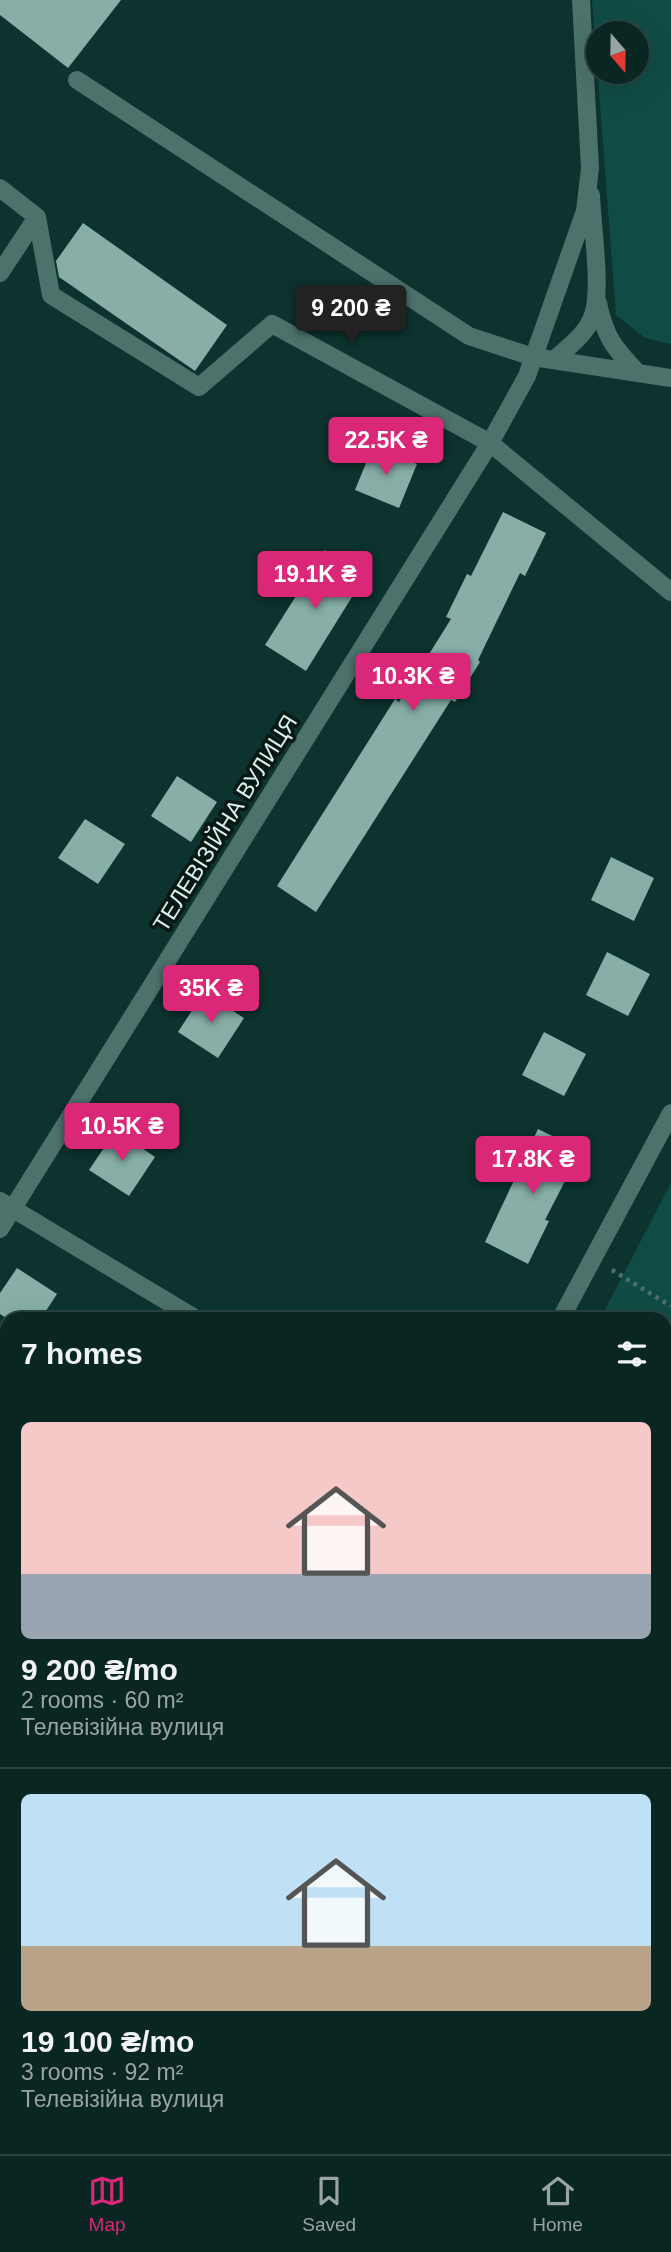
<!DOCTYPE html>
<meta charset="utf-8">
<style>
:root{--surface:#092622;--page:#17322f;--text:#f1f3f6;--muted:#99a5a5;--line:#294340;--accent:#db2777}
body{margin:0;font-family:Arial,sans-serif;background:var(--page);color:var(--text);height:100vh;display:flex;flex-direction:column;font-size:26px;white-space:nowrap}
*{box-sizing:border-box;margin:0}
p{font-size:23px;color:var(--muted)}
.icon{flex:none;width:38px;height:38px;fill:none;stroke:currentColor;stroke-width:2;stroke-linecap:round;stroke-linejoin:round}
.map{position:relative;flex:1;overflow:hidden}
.drawer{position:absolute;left:0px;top:1312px;width:672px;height:842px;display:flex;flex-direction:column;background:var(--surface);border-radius:21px 21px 0 0;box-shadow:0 7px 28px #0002,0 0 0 2px var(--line)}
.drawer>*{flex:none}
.needle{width:46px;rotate:160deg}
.buttons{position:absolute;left:586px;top:21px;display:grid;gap:14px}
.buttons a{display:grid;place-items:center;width:63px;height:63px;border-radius:50%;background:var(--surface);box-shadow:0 7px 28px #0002,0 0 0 2px var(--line);font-size:35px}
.price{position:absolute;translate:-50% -60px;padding:0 16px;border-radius:7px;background:var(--accent);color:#fff;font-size:23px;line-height:46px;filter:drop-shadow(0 2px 4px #0008)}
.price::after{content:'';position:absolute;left:50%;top:42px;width:21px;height:16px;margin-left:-10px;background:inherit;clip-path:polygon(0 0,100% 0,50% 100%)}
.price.on{background:#222;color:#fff}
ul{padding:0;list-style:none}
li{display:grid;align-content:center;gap:14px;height:371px;padding:0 21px}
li+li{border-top:2px solid var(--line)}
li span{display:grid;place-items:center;height:217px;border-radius:10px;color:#555}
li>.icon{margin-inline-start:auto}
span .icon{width:126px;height:126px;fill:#fffc;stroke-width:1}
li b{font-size:30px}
h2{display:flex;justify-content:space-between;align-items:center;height:84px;padding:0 21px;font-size:30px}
.dock{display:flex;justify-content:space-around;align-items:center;height:98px;border-top:2px solid var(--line);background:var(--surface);font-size:19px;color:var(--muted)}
.dock a{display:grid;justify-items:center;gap:4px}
.dock .on{color:var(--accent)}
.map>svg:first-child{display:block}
.green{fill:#104c45;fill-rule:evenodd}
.building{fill:#87afa8}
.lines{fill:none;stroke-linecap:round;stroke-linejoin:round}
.path{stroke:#4f706b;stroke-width:4.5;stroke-dasharray:3.5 5;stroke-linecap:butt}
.lane{stroke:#4c726c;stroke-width:18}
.street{stroke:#4c726c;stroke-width:18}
.labels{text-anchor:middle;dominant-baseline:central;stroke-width:7;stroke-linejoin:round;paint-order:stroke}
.street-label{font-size:23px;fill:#dcf0ec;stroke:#081815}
</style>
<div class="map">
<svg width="671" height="2154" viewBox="0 0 671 2154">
<rect width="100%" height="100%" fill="#0c332e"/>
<path class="green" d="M592,0H671V344L645,338L616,315ZM598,33H637V72H598Z
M671,1183V2154H189L192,2147H665V1320L600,1319Z"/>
<path class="building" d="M0,0H121L68,68L0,15Z
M83,223L227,325L195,371L59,277L56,261Z
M373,446L417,464L399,508L355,490Z
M503,512L546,533L525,576L520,573L478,660L480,662L455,702L451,700L316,912L277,886L395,699L399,702L451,619L446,617L467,574L471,576Z
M325,550L365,576L306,671L265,645Z
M177,776L217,802L191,842L151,816Z
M85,819L125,844L98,884L58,858Z
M611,857L654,878L634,921L591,900Z
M607,952L650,974L628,1016L586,995Z
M204,992L244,1018L218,1058L178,1032Z
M544,1032L586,1054L564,1096L522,1075Z
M538,1129L581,1150L545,1220L549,1221L528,1264L485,1242Z
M116,1130L155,1157L129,1196L89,1170Z
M17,1268L57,1294L40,1320H9L0,1314V1293Z"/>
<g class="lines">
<path class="path" d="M612,1270L671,1306"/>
<path class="lane" d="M77,80L469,336L533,357L671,378
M598,303C605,337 614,348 637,372
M554,360C568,347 587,334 593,315C602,289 592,225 591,195"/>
<path class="street" d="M0,188L37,217L51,295L199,387L272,324L490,443L671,592
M0,273L37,217
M0,1201L198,1320
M0,1229L490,443L527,376L585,211L590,168L581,0
M560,1320L671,1113
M141,2154L144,2147"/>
</g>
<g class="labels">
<g class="street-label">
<text transform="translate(225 823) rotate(-58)">ТЕЛЕВІЗІЙНА ВУЛИЦЯ</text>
</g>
</g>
</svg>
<div class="buttons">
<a><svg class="needle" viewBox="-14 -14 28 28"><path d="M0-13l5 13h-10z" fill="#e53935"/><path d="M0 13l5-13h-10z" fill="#99a5a5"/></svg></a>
</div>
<b class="price on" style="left:351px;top:345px">9 200 ₴</b>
<b class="price" style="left:386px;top:477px">22.5K ₴</b>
<b class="price" style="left:315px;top:611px">19.1K ₴</b>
<b class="price" style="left:413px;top:713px">10.3K ₴</b>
<b class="price" style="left:211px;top:1025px">35K ₴</b>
<b class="price" style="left:122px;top:1163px">10.5K ₴</b>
<b class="price" style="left:533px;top:1196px">17.8K ₴</b>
<section class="drawer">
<h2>7 homes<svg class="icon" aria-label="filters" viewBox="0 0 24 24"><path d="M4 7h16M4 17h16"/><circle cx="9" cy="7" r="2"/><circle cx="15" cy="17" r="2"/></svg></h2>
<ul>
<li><span style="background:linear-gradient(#f6c9c9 70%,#9aa5b1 0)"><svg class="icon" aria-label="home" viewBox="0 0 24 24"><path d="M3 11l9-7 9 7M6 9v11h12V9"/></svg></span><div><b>9 200 ₴/mo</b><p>2 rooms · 60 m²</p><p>Телевізійна вулиця</p></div></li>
<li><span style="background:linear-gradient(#bfe0f5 70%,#b9a48a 0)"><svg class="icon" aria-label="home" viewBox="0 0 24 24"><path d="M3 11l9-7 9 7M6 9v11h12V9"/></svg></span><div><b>19 100 ₴/mo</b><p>3 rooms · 92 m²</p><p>Телевізійна вулиця</p></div></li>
</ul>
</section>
</div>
<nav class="dock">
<a class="on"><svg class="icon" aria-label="map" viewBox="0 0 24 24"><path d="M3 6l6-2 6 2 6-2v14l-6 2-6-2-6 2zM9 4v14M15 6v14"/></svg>Map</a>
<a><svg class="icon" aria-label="saved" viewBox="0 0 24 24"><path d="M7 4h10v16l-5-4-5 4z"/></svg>Saved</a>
<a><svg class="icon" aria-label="home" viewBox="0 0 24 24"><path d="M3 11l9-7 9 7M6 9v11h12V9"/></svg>Home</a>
</nav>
